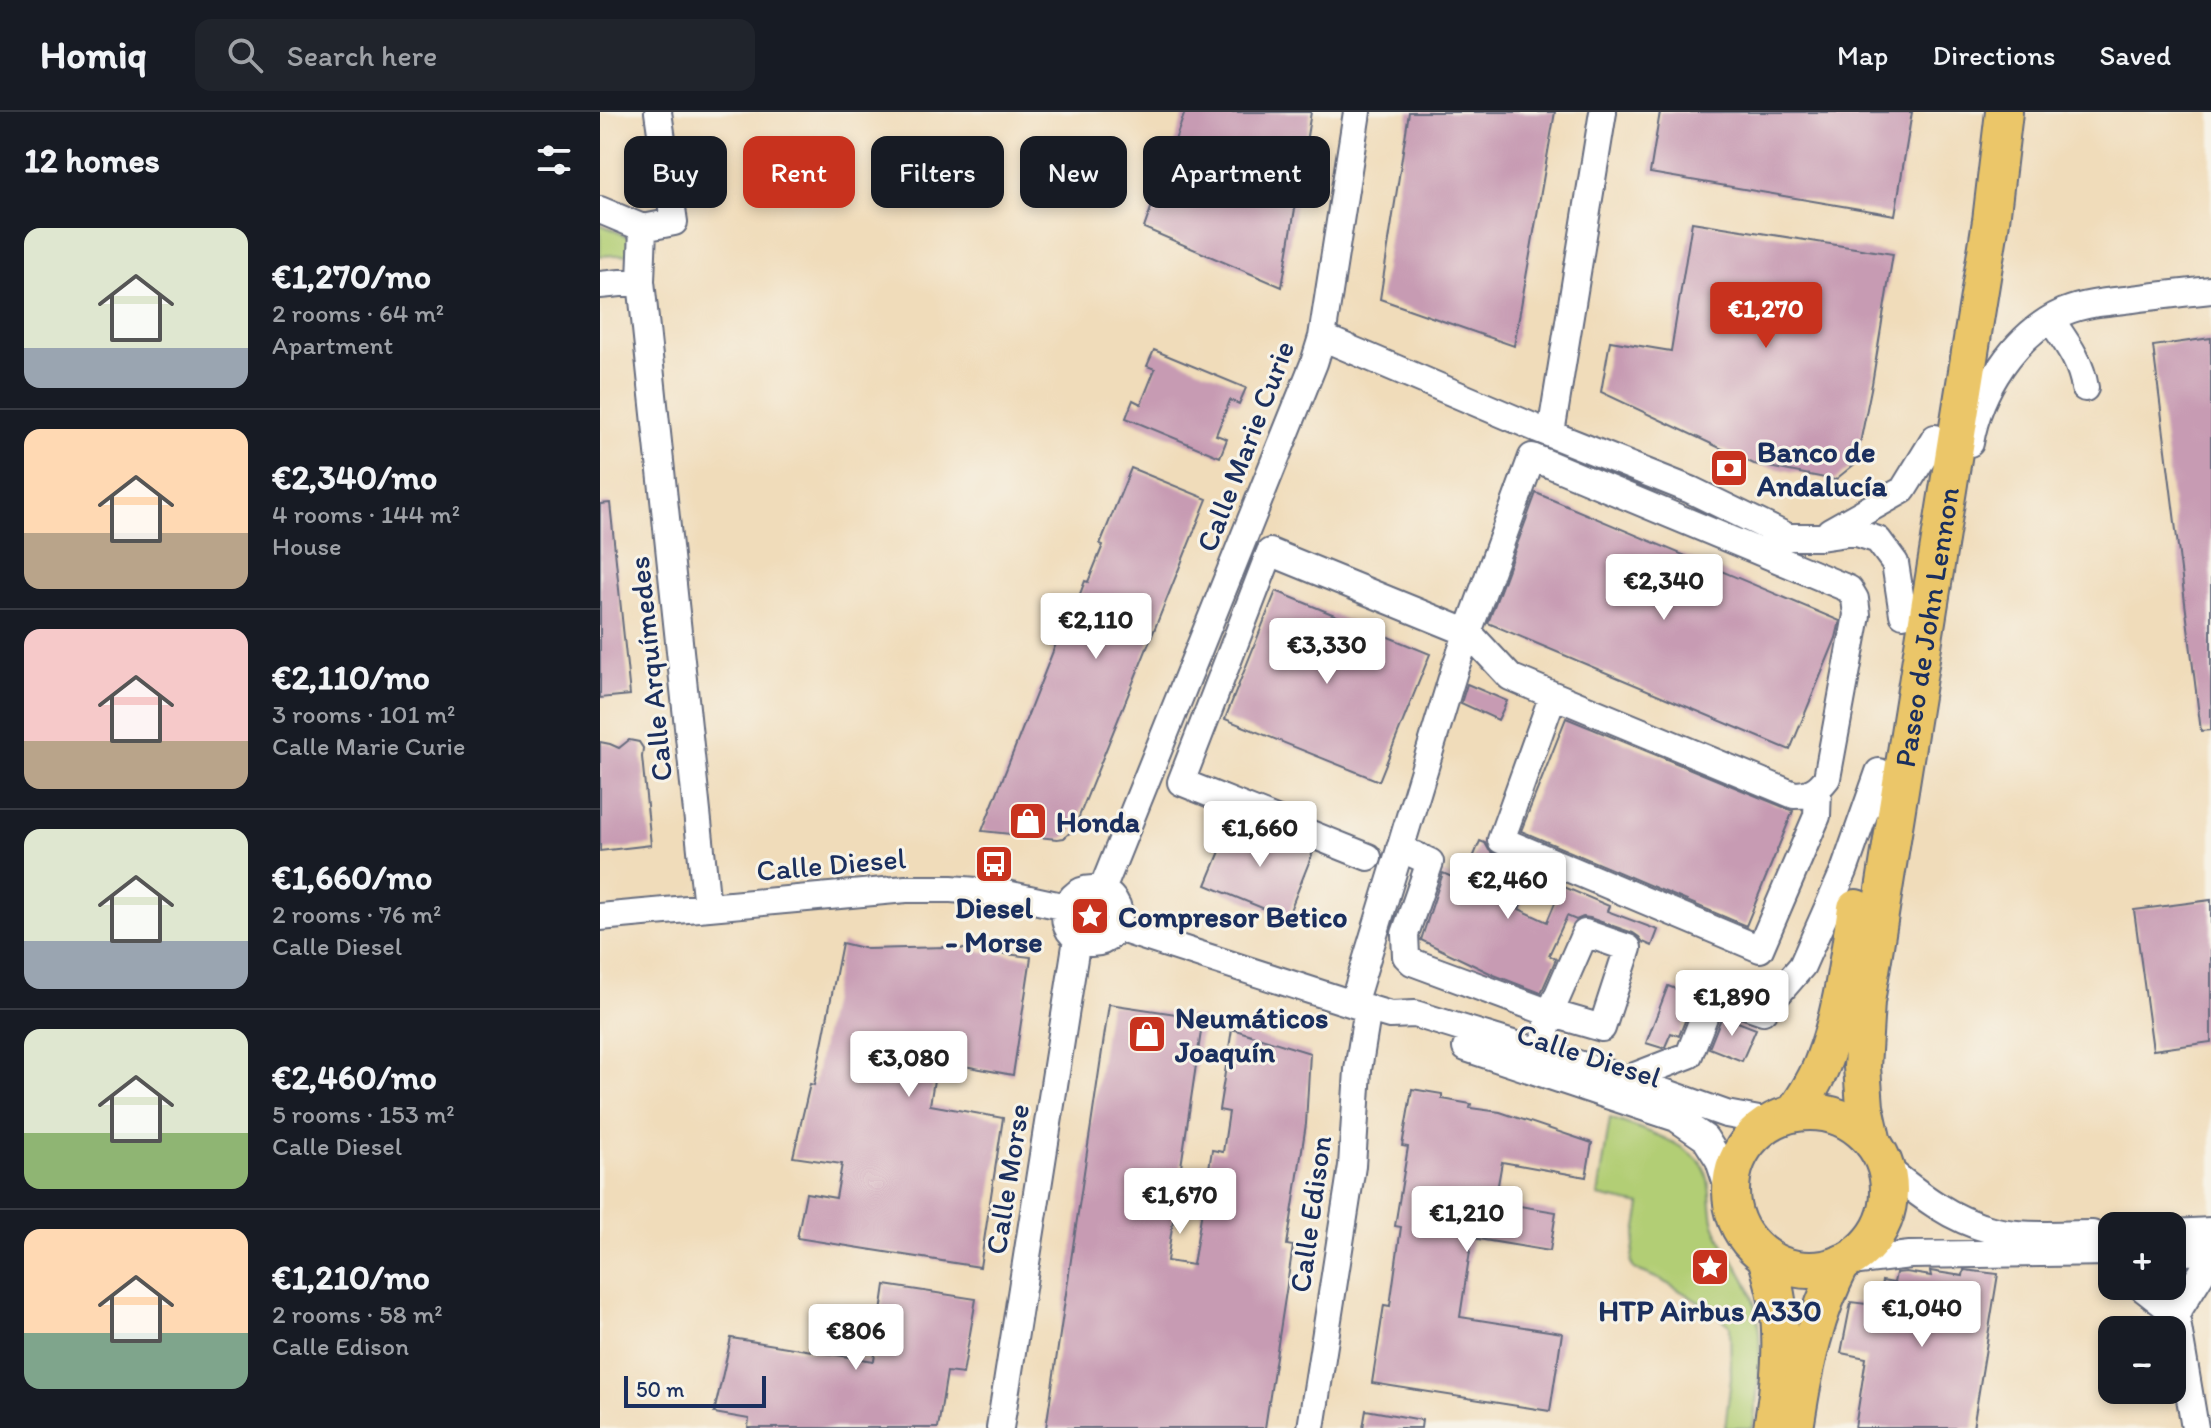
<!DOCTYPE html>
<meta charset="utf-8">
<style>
:root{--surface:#171b24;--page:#20242c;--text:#f1f3f6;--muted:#9ea1a6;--line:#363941;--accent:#c8321e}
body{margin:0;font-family:Itim,sans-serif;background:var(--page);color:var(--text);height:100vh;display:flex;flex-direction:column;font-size:30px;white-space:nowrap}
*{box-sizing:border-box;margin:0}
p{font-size:26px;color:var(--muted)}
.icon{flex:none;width:44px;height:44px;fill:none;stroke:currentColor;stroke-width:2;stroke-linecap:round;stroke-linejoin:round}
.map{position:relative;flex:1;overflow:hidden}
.details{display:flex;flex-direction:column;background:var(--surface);width:600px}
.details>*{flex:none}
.guide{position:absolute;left:24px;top:24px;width:760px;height:72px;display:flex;gap:16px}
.controls{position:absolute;left:1498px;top:1100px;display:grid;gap:16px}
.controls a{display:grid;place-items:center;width:88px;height:88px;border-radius:16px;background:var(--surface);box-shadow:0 4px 12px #0003;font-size:40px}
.scale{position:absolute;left:24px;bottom:20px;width:142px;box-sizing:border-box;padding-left:8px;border:4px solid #1b2f5e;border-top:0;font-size:22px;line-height:28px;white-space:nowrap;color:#1b2f5e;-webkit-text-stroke:6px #f7f3e8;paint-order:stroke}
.price{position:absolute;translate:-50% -68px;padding:0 18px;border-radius:8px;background:#fff;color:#222;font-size:26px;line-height:52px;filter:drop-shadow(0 2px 4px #0008)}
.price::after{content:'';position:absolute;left:50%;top:48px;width:24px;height:18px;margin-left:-12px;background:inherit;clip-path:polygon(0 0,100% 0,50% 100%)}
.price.selected{background:var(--accent);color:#fff}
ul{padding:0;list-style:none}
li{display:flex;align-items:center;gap:24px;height:200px;padding:0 24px}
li+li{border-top:2px solid var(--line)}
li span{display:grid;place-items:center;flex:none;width:224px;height:160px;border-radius:16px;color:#555}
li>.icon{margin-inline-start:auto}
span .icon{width:96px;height:96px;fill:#fffc;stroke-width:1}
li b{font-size:34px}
h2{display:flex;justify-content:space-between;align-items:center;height:96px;padding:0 24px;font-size:34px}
.tag{padding:0 28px;border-radius:16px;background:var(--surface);box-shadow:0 4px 12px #0003;font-size:28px;line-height:72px}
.tag.selected{background:var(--accent);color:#fff}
header{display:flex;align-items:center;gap:48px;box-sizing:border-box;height:112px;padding:0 40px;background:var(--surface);border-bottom:2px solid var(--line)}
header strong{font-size:38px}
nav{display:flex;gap:44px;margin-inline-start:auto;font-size:28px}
.search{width:560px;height:72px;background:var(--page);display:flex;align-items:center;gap:20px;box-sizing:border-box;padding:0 28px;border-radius:16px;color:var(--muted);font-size:30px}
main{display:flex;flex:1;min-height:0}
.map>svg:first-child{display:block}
.green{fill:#b2ce75;stroke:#667e6a;stroke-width:2}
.building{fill:#c79bb3}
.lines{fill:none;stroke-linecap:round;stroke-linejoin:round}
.minor-casing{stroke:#666c7e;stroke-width:30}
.highway-casing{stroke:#666c7e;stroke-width:40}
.minor{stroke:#fff;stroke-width:26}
.highway{stroke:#ebc669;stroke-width:36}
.labels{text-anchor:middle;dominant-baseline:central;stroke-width:6;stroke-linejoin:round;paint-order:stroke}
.street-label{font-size:30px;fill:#1b2f5e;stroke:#f7f3e8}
.poi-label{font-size:30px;font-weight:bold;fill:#1b2f5e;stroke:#f7f3e8;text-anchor:start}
</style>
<header>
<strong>Homiq</strong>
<div class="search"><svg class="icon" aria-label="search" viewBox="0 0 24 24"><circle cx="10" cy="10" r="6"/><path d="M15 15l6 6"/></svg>Search here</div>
<nav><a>Map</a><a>Directions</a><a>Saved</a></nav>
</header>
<main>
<section class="details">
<h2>12 homes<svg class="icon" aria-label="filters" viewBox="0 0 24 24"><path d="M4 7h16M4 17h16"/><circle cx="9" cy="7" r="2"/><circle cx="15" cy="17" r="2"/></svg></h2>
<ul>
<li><span style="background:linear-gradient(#dfe7d0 75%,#9aa5b1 0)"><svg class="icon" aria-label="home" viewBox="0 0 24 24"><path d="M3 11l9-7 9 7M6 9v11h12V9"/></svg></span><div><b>€1,270/mo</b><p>2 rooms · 64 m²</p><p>Apartment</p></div></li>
<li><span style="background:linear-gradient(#ffd9b3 65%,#b9a48a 0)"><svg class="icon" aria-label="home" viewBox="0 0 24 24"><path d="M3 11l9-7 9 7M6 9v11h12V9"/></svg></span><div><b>€2,340/mo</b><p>4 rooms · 144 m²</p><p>House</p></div></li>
<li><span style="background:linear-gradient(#f6c9c9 70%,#b9a48a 0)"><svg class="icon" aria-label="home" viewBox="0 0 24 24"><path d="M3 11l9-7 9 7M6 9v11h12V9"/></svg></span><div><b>€2,110/mo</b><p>3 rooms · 101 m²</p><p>Calle Marie Curie</p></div></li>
<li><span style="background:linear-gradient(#dfe7d0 70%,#9aa5b1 0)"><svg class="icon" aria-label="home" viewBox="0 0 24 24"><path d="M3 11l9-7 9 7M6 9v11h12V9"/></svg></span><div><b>€1,660/mo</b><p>2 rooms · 76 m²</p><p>Calle Diesel</p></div></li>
<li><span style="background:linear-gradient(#dfe7d0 65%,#8fb573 0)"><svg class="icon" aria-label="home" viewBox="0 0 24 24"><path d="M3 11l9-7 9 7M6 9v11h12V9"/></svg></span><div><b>€2,460/mo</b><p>5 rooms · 153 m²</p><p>Calle Diesel</p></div></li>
<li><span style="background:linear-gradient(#ffd9b3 65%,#7fa58c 0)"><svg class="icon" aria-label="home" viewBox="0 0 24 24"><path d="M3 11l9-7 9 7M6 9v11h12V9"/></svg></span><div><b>€1,210/mo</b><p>2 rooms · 58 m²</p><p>Calle Edison</p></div></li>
</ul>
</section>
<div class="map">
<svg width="1611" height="1316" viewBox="0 0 1611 1316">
<rect width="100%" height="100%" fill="#f7f3e8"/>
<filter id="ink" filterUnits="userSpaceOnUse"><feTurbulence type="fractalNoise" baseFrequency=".0125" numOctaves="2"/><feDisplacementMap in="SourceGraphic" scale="16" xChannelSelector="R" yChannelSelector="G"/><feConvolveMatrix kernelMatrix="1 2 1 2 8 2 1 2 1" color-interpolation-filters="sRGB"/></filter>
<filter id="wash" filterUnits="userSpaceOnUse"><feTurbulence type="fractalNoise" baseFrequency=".006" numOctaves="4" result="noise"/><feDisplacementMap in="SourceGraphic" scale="32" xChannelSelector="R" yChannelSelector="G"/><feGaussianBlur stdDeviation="1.8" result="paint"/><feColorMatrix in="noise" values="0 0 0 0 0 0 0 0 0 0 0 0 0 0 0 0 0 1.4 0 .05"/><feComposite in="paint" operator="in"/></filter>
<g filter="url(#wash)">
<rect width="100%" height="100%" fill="#f0dcba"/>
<path class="green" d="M0,112L35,128V142L0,144Z
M1010,1006C1040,1017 1075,1026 1098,1048C1114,1063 1108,1093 1114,1112C1121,1134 1137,1150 1147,1171C1167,1214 1159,1270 1153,1316H1125L1131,1266L1130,1213C1099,1189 1070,1170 1034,1157L1031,1151L1041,1093L998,1084Z"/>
<g id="blocks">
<path class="building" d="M585,0H711L682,175L544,116Z
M809,0H955L914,234L780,187Z
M1060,0H1312L1295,103L1050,61Z
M1092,110L1293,142L1272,272L1256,351L1235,368L1154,352L1001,280L1010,229L1071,239Z
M1611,226V618L1601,619L1553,234Z
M554,238L646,276L639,292L630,288L616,323L627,327L620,345L526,306L533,288L541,292L555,257L547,254Z
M531,356L607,387L474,717L464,726L457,727L382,719L461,519L465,521L485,469L488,470L503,433L500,432Z
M936,381L1240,509L1236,526L1190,638L888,511Z
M10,391L30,583L0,586V392Z
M676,479L830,542L779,669L625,607Z
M867,572L907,589L898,608L861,591Z
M966,606L1193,699L1146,814L921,719Z
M29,628L39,630L43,636L42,645L51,733L0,739V630L10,632L19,636Z
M633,708L713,740L687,806L606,773Z
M880,729L885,731L889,738L895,743L935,760L919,797L947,810L962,774L1009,794L1007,799L1058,818L1052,834L1043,830L1039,825L1033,821L990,806L983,805L976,808L967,804L949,843L956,847L941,881L894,863L821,828L843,761L863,770Z
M1611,788V930L1553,938L1534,798Z
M242,831L267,837L347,835L431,845L413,963L337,949L330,993L403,1006L380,1155L197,1126L206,1081L236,1086L242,1052L193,1045L210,972L214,973Z
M1068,874L1086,881L1083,889L1092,892L1079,924L1071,921L1065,935L1062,936L1046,931Z
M509,892L603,906L567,1149L593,1153L612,1038L623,1040L629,1000L619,998L632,917L710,941L706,1012L687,1133L693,1134L665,1316H446Z
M1122,904L1156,917L1142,949L1109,936Z
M812,977L842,982V987L871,992L870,996L900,1000L992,1031L986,1065L902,1050L895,1090L956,1100L950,1139L872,1126L860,1205L962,1221L950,1299L772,1271L784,1193L790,1194L801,1115L795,1114L808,1035L802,1034Z
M1364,1158L1398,1162L1373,1316H1255L1266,1246L1241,1241L1251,1190L1266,1192L1269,1179L1280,1181L1282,1169L1294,1171L1296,1161L1306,1160L1331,1164L1330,1159L1363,1164Z
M285,1173L376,1187L363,1262L347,1260L338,1316H148L149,1307L114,1301L131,1226L274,1249Z
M766,1298L822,1308L821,1316H763Z"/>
</g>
</g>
<g filter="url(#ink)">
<use href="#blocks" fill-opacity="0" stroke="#666c7e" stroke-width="2"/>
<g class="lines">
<defs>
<path id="minor" d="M0,98L43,116L74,110L58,0
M43,116L41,169L107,795
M0,173L41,169
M1451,208C1466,230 1481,249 1485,276
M722,225L938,317L1091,378L1188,425H1220L1254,420L1278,428L1295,451L1303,502
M951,321L1003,0
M1370,331C1379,279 1414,222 1464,200C1483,192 1504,190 1525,188C1553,184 1582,181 1611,178
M1230,419L1303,378L1335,326
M953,583L901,728L1160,837L1217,704L1218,677
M800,736L830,750L805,822L806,844L812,850L950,901L1002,916L1028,836L985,821L950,901L942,941
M465 804a27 27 0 1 1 54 0a27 27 0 1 1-54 0Z
M502,778L714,251L722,225L757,0
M0,805L306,777H351L402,781L466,795
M517,816L753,892L790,903L815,902L1027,967L1126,1002L1170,1010
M753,892L855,556L932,345L1249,477L1255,487L1257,503L1227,666C1218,678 1210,683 1194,683L910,565L869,521L670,440L581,670L768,745
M866,936L1076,1006L1105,1026L1119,1048L1131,1085
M1027,967L1089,943L1113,882L1163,899L1202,854L1244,759L1279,660
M1285,1055C1317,1081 1351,1108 1392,1118C1424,1126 1460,1122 1492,1122
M1572,1121L1611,1119
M1572,1141L1611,1138
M1242,1151L1310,1143L1512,1140
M1540,1174L1576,1202L1611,1146
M1571,1174L1595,1316
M400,1316L477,827
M711,1316L752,1054L758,958L768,896"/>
<g id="highway">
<circle cx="1210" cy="1079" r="79"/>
<path d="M1194,1001C1206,984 1217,967 1224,947C1242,900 1248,846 1256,796"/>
<path id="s1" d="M1273,1031L1265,995L1262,955L1266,890L1391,109L1404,0"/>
<path d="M1166,1145C1170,1159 1175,1174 1177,1188C1184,1231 1179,1274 1172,1316"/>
<path d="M1196,1310C1205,1252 1215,1203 1242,1151"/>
</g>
</defs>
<use href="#minor" class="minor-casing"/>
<use href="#highway" class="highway-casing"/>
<use href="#minor" class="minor"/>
<use href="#highway" class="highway"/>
</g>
</g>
<defs>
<symbol id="bank-square" viewBox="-11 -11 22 22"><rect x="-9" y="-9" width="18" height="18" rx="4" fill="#c8321e" stroke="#f7f3e8"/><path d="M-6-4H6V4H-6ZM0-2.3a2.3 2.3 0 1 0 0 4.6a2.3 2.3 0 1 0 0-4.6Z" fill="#fff"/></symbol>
<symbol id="shop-square" viewBox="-11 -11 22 22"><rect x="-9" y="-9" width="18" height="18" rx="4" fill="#c8321e" stroke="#f7f3e8"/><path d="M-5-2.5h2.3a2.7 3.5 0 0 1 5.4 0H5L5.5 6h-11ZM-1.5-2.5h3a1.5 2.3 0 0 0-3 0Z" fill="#fff"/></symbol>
<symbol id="bus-square" viewBox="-11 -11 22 22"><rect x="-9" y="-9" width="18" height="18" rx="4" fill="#c8321e" stroke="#f7f3e8"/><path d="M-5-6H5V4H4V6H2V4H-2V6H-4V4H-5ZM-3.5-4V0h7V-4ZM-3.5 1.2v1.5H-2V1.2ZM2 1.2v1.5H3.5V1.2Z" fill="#fff"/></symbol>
<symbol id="sight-square" viewBox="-11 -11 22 22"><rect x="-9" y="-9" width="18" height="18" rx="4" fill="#c8321e" stroke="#f7f3e8"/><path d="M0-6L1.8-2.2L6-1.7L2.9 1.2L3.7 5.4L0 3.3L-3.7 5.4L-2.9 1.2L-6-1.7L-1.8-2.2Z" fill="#fff"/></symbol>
</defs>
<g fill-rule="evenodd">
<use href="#bank-square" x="1107" y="334" width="44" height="44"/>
<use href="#shop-square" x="406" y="687" width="44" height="44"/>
<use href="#bus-square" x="372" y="730" width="44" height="44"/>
<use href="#sight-square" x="468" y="782" width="44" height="44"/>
<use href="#shop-square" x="525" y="900" width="44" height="44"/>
<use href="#sight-square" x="1088" y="1133" width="44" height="44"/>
</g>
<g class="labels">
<g class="street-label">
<text transform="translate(645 334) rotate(-69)">Calle Marie Curie</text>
<text stroke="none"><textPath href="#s1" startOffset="522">Paseo de John Lennon</textPath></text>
<text transform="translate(50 557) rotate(-96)">Calle Arquímedes</text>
<text transform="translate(231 752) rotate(-5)">Calle Diesel</text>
<text transform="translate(989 943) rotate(18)">Calle Diesel</text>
<text transform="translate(407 1067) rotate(-81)">Calle Morse</text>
<text transform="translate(710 1102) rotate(-82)">Calle Edison</text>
</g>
<g class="poi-label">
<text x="1157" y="339">Banco de<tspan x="1157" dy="34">Andalucía</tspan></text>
<text x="456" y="709">Honda</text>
<text x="394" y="795" text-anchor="middle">Diesel<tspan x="394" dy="34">- Morse</tspan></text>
<text x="518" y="804">Compresor Betico</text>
<text x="575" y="905">Neumáticos<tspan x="575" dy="34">Joaquín</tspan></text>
<text x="1110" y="1198" text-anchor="middle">HTP Airbus A330</text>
</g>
</g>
</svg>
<div class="controls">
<a>+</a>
<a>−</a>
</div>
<div class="scale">50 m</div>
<b class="price selected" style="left:1166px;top:238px">€1,270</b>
<b class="price" style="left:1064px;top:510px">€2,340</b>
<b class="price" style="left:496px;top:549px">€2,110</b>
<b class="price" style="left:727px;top:574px">€3,330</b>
<b class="price" style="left:660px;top:757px">€1,660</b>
<b class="price" style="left:908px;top:809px">€2,460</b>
<b class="price" style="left:1132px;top:926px">€1,890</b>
<b class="price" style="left:309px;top:987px">€3,080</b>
<b class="price" style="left:580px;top:1124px">€1,670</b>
<b class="price" style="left:867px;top:1142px">€1,210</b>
<b class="price" style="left:1322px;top:1237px">€1,040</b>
<b class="price" style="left:256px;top:1260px">€806</b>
<div class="guide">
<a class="tag">Buy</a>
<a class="tag selected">Rent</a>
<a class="tag">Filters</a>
<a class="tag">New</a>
<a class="tag">Apartment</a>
</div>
</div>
</main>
